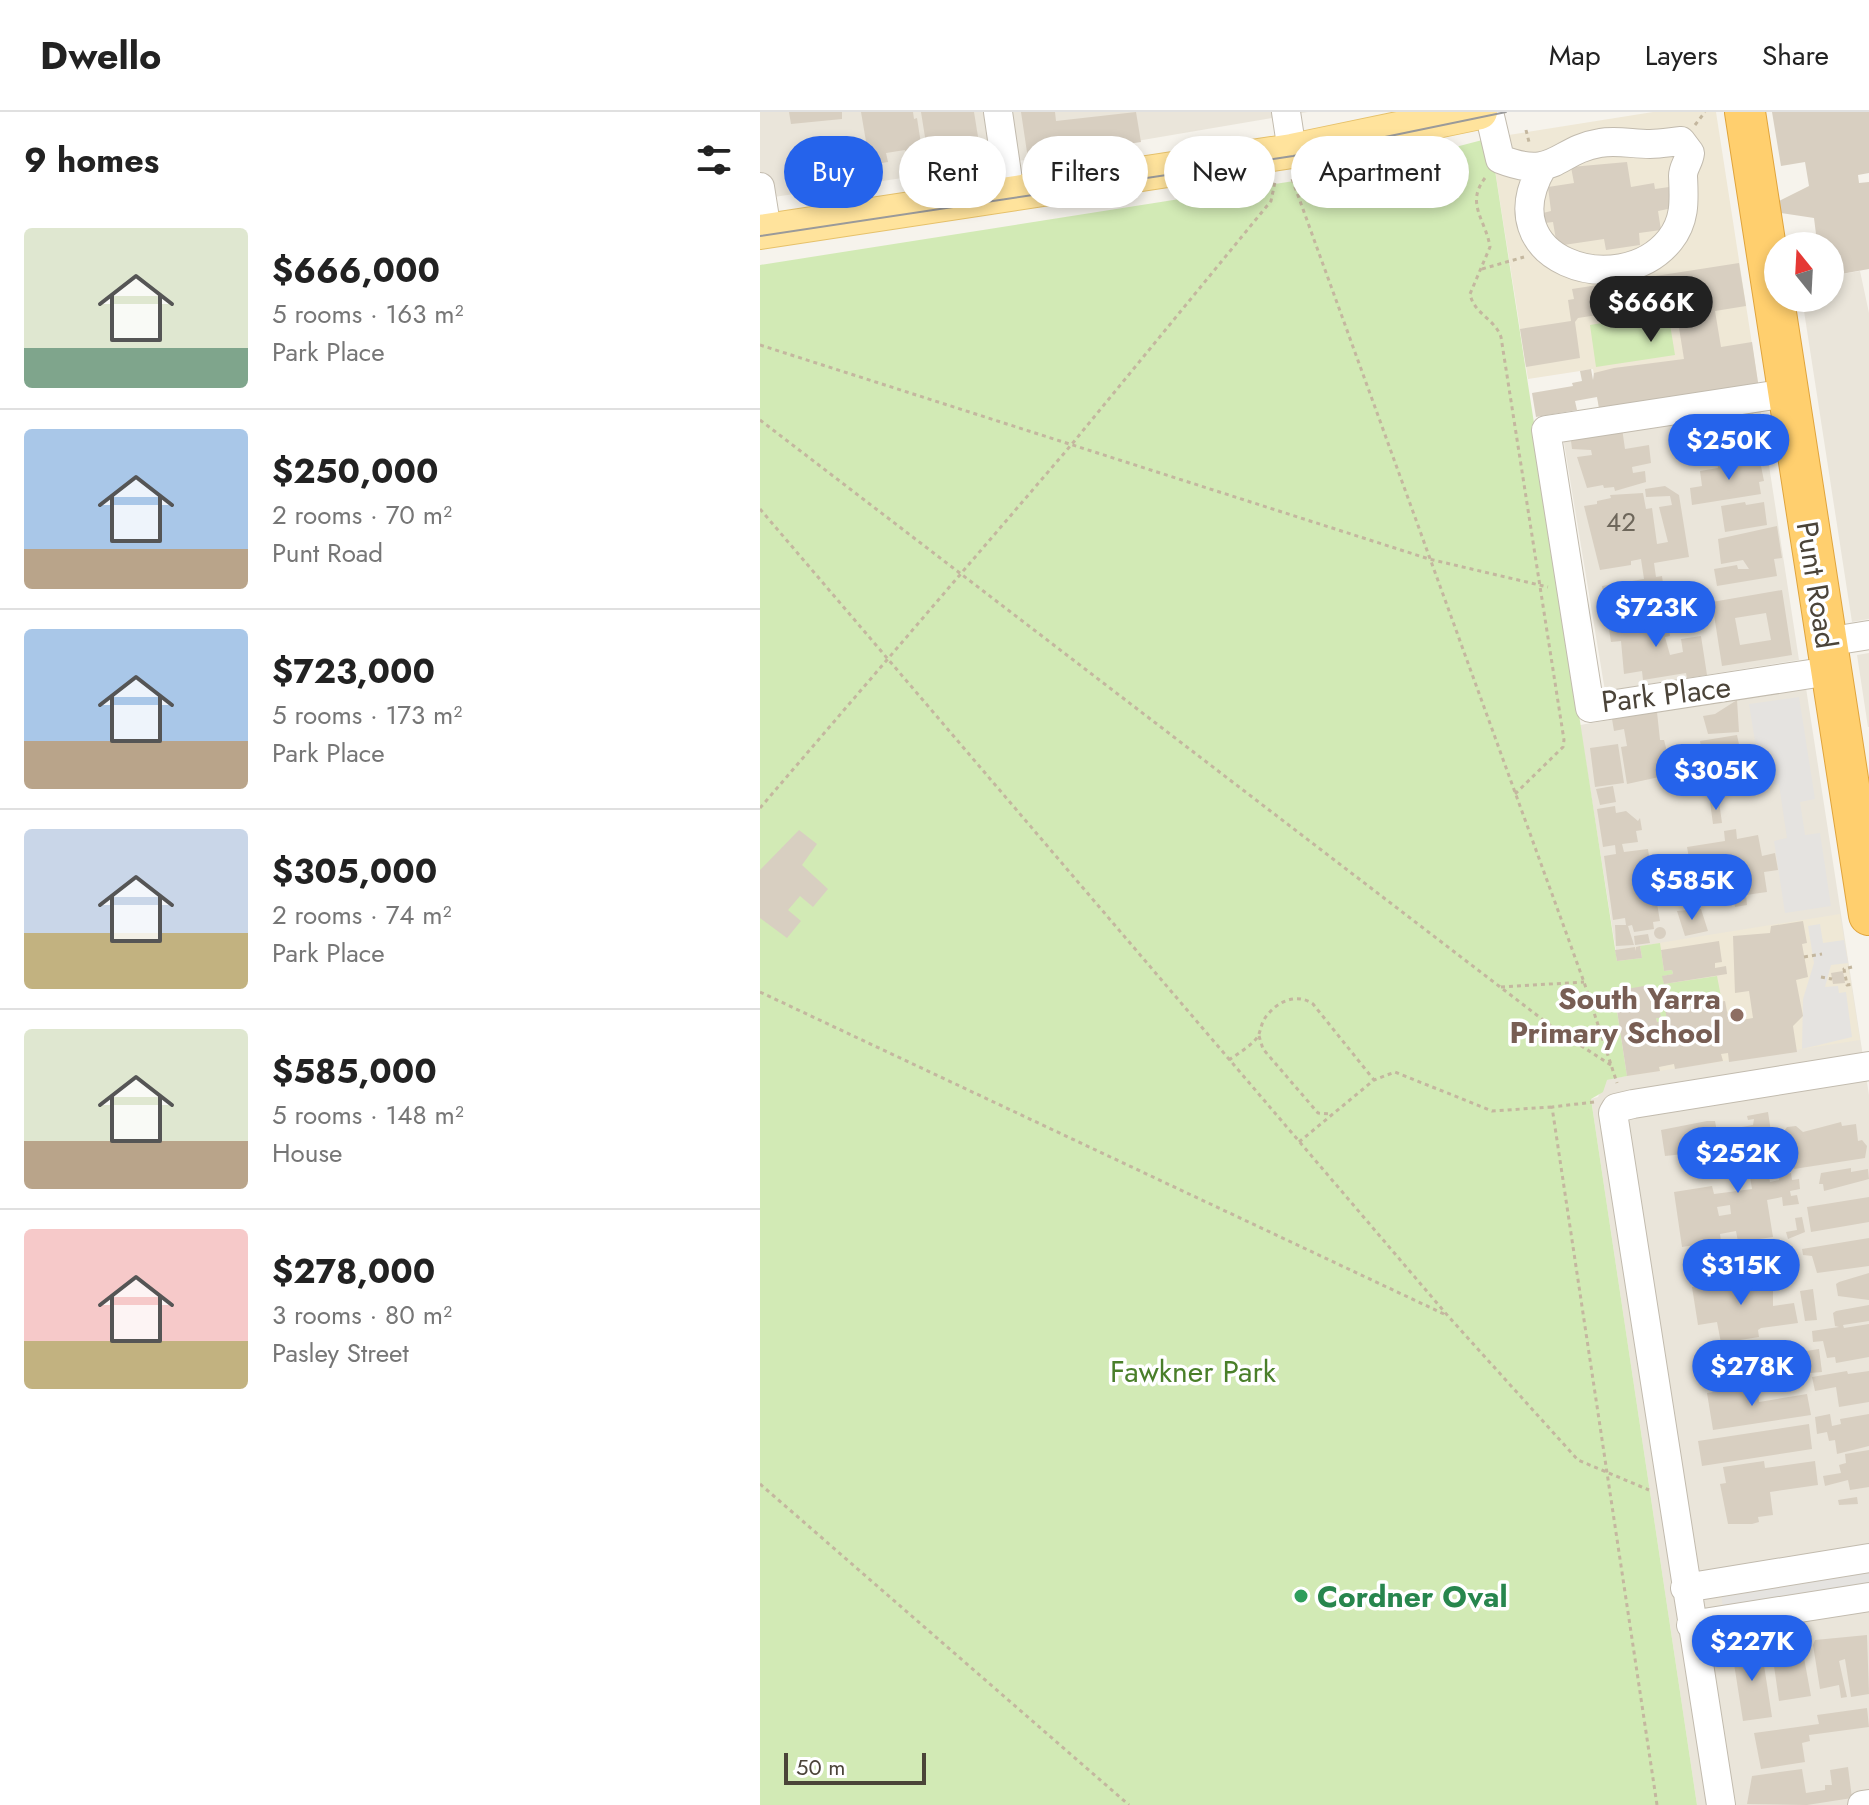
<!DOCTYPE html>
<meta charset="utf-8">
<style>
:root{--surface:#fff;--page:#f6f6f6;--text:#222;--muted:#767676;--line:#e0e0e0;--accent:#2563eb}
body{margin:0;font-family:Jost,sans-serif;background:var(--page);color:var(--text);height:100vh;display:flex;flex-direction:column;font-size:30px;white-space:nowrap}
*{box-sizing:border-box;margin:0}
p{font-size:26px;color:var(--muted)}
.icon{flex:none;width:44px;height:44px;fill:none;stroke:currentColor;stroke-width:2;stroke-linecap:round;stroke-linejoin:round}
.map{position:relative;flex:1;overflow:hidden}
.details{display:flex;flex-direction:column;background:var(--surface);width:760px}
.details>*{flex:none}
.guide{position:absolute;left:24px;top:24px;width:760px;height:72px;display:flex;gap:16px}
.needle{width:52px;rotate:342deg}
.fabs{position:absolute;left:1004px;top:120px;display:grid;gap:16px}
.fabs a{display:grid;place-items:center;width:80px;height:80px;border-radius:50%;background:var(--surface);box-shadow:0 4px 12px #0003;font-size:40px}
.scale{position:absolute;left:24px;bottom:20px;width:142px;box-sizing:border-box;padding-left:8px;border:4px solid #4b4439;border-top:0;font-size:22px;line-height:28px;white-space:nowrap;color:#4b4439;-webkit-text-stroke:6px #fff;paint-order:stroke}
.price{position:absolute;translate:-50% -68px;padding:0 18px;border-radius:28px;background:var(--accent);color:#fff;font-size:26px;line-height:52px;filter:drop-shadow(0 2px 4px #0008)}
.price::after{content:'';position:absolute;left:50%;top:48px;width:24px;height:18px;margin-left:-12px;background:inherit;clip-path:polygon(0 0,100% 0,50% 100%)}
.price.active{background:#222;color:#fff}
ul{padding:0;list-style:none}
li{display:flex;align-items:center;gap:24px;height:200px;padding:0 24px}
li+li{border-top:2px solid var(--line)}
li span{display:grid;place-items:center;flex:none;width:224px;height:160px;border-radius:8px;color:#555}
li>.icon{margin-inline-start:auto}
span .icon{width:96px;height:96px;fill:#fffc;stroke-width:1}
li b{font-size:34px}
h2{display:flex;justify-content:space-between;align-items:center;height:96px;padding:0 24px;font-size:34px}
.chip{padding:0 28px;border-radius:36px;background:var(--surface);box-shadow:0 4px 12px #0003;font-size:28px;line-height:72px}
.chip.active{background:var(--accent);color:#fff}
header{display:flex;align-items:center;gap:48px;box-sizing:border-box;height:112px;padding:0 40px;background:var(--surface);border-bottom:2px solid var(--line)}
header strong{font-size:38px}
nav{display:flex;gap:44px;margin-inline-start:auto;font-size:28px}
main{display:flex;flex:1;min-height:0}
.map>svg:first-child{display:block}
.residential{fill:#eae5da}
.education{fill:#efe8d6}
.green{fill:#d2eab5}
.parking{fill:#e5e3e0}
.building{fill:#d8cfc1;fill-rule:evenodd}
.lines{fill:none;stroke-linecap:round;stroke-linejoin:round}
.minor-casing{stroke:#c2bbae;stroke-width:30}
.major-casing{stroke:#e6c16a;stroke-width:36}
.highway-casing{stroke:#e0a43c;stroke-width:42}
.path{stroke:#c4b79f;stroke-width:3;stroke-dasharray:4 4;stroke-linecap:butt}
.minor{stroke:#fff;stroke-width:28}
.major{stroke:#ffe39c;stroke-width:34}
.highway{stroke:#ffcf6e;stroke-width:40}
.tram{stroke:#9a9a9a;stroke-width:2}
.education-dot{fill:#8d6e63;stroke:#fff;stroke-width:3}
.leisure-dot{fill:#2e9e5b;stroke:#fff;stroke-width:3}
.labels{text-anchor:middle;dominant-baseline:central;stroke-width:7;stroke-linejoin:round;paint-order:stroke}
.number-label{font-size:26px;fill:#6e675b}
.street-label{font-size:30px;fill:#4b4439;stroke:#fff}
.education-label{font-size:30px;font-weight:bold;fill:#785e54;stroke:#fff;text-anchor:end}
.park-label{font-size:30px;fill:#4a7f2a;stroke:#fff}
.leisure-label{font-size:30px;font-weight:bold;fill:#27864d;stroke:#fff;text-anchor:start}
</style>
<header>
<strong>Dwello</strong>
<nav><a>Map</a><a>Layers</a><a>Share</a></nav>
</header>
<main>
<section class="details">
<h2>9 homes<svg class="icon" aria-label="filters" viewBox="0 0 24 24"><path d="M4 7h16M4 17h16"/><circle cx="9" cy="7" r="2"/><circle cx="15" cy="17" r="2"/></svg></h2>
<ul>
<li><span style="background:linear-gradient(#dfe7d0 75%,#7fa58c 0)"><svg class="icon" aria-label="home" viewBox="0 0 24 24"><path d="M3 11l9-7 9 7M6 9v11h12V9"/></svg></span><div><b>$666,000</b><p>5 rooms · 163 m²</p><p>Park Place</p></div></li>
<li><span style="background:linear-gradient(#a9c7e8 75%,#b9a48a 0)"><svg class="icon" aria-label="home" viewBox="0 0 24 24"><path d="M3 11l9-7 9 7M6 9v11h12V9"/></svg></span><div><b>$250,000</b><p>2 rooms · 70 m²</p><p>Punt Road</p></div></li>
<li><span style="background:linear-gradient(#a9c7e8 70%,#b9a48a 0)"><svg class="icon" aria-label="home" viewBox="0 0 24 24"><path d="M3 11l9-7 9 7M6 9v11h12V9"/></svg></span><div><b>$723,000</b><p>5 rooms · 173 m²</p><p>Park Place</p></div></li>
<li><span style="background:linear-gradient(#c9d6e8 65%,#c2b280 0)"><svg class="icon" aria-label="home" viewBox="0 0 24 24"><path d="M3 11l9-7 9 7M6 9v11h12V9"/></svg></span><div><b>$305,000</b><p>2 rooms · 74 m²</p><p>Park Place</p></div></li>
<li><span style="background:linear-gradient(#dfe7d0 70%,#b9a48a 0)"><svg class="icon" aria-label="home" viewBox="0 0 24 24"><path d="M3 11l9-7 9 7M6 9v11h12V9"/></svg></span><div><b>$585,000</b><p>5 rooms · 148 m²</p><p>House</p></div></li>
<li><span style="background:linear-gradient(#f6c9c9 70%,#c2b280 0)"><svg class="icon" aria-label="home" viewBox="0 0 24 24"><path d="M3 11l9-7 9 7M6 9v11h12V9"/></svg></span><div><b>$278,000</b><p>3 rooms · 80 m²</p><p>Pasley Street</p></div></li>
</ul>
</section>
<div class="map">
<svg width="1109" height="1693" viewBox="0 0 1109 1693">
<rect width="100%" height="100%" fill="#f6f3ec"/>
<path class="residential" d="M0,0H548L271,47L0,87Z
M1100,159L1109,201V507L1092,510L1042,186H1070V164Z
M1000,295L1039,548L845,579L803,325Z
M1109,541V615H1108L1097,543Z
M1046,576L1109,983V1693H937L831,987L838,985L846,968L866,964L862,877L820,613Z"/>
<path class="education" d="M893,0H956L999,277L840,302L833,257L768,267L730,26Z
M1080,802L1100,928L867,964L854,879L862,878L855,838Z"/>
<path class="green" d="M730,26L857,849L882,846L880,834L900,831L904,859L912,858L913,862L903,864L904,872L957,864L962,890L906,896L907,909L897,910L896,906L901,905L892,886L901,883V877L854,879L867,964L847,968L843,980L831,987L937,1693H0V153L611,57Z
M908,200L915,243L836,255L830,213Z"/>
<path class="parking" d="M1039,585L1055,687L1040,690L1045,723L1060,721L1071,794L1025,801L1014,729L1027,726L1019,672L1002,673L989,592Z
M1060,812L1063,831L1084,828L1088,851L1071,853L1065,875L1078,874L1079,881L1086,880L1092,925L1042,937L1043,887L1054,851L1048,814Z
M1109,1457V1475L963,1497L961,1480Z"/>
<path class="building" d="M29,0H82V7L31,12Z
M101,0H153L154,7L157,6L163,45L147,47L145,38L126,41L128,50L110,53Z
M161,0H214L219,31L208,33L209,37L168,44Z
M261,0H295L296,9L376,0L381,30L268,47Z
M1012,0H1109V61L1098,63L1099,71L1109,70V157L1070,164V134H1033L1040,124L1056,122L1054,106L1021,101L1019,89L1049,74L1045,50L1021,54Z
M867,50L871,75L894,71L895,77L909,75L913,96L898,99L901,118L879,121L880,133L846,138L844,127L797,134L793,110L785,111L783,101L791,99L788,75L814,71L811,55Z
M979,151L986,194L955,199L961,235L992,230L999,277L840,302L837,285L815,289L817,298L776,305L772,281L813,274L812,271L822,269L820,259L831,257L833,268L834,261L854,256L924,247L915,191L818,206L815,210L820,246L766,255L760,217L811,209L808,188L814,187L812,177Z
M993,299L998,336L977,342L976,339L931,346L926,309Z
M862,316L865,337L889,333L891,351L872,355L873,361L885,359L886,370L855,379L854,375L844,376L843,373L827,376L817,345L832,343L831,338L812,337L811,329L815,328L814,324Z
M986,344L987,351L1000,349L1004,369L999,370L1001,382L932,393L930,376L942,374L940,359L958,356L957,350L974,351L973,346Z
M905,374L919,383L929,445L894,451L896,465L902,464L904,479L845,493L842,474L884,467L881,447L871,449V453L840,458L824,394L837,392V389L851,386L850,383L883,381L886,397L892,396L897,432L908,430L899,395L912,393L910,384L886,385L885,377Z
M985,390L986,393L1004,390L1007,413L965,420L961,394Z
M1017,414L1022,446L1014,447L1017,464L957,474L954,457L977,453L978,457H989L983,448L961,452L958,427Z
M1022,478L1032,543L962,554L952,490ZM1006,501L1011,528L980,533L975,506Z
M907,502L910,524L905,525L910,543L923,540L921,527L941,524L947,563L927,566L926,561L883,568L882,559L864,562L861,529L851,530L848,510Z
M977,588L979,620L948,622L943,604L955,602Z
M897,600L900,628H904L913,662L867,672L861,635L867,634L864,617L854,619L852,607Z
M977,623L983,651L961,655L963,666L947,669L940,629Z
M858,632L864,671L835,675L830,636Z
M853,674L856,690L840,693L836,677Z
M959,689L962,711L953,712L950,690Z
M855,694L856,701L866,699L878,709L880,706L882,718L876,719L878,730L862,732L864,740L888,737L891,757L911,754L910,749L929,746L927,735L965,729L964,719L976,717L977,727L998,723L1002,744L1015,741L1018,758L1004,760L1007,780L986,783L987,793L975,795L973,785L936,791L934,779L895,780L900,809L893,810L894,817L874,820L872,813L868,814L874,833L856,834L855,813H866L865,806L853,808L844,744L856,742L855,733L843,735L837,697Z
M39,718L57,732L42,753L68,777L53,795L40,784L28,798L41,809L27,826L0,806V758Z
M941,797L948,819L925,824L917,799Z
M1043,809L1047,831L1042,832L1048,865L1036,868L1043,904L1033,914L1037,940L969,950L968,941L961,942L963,949L915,957L914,952L899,955L900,959L867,964L854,879L890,873L891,876L901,877V883L892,886L894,895L899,894L901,906H896L897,910L907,909L905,896L965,889L969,910L993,906L989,879L975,881L973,824L1010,821L1011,814Z
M894 821a6 6 0 1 1 12 0a6 6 0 1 1-12 0Z
M888,822L890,831L875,833L874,824Z
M959,829L962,850L955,851V856L966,854L967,862L904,872L902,864L913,862L912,858L904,859L901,838Z
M880,834L882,846L857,849L855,838L875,835L876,839V835Z
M1083,859L1085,871L1073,872L1071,861Z
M1008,1000L1014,1039L1012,1057H1008L1010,1070L1019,1068L1018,1063L1031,1061L1032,1068L1039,1067L1040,1077L1030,1079L1031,1084L1037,1083L1039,1092L1023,1094L1022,1085L1007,1088L1013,1125L978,1130L976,1119L960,1122L961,1129L922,1135L914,1080L952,1074L954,1082L992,1077L989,1058L983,1059L976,1016L993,1013L994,1007L988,1008L987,1004ZM970,1093L971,1102L959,1104L957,1095Z
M947,1009H955L957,1020L956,1029L950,1030L951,1039L905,1044L901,1018Z
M1081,1010L1082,1014L1096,1012L1098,1029L1102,1028L1107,1034L1105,1046L1034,1057L1032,1040L1024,1035L1022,1022L1027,1015L1036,1014L1043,1020Z
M1025,1041L1028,1060L1018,1061L1015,1042Z
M1091,1056V1060L1108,1057L1109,1067L1064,1079L1063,1072H1059L1061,1061Z
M1109,1085V1110L1051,1120L1047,1095Z
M1042,1105L1045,1120L1028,1127L1026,1120L1037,1118L1035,1106Z
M1109,1126V1154L1057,1161L1052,1144L1043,1143L1042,1137Z
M1109,1161V1188L1078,1184L1076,1172L1079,1170Z
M1008,1162L1010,1175L1013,1174V1194L1034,1191L1038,1211L1001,1216L998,1218L999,1225L961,1231L957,1210L938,1213L932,1175L951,1172L957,1165L971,1163V1167Z
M1053,1177L1057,1208L1045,1209L1040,1179Z
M1109,1193V1209L1083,1213L1084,1216L1109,1212V1245L1076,1251L1075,1245L1067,1246L1063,1229L1053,1230L1052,1219L1079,1215L1075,1214L1073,1201L1076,1199Z
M1016,1231L1018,1263L1002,1265L999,1249L989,1250L991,1259L982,1260L977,1266L947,1267L943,1242L948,1239Z
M1059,1237L1062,1260L1050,1261L1046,1239Z
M1087,1259L1088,1262L1109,1259V1290L1079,1295L1076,1275L1055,1279L1052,1265Z
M997,1273L999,1290L1047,1282L1051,1303L953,1318L947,1281Z
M1070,1302L1072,1314L1081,1312L1080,1307L1109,1302V1334L1077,1342L1075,1328L1069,1329L1067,1320L1057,1322L1055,1305Z
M1049,1312L1052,1337L942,1354L938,1329Z
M1109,1338V1375L1090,1378L1088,1368L1065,1374L1063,1364L1081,1361L1079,1353L1086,1351L1085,1342Z
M1004,1349L1005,1356L1055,1349L1058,1373L1010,1380L1013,1403L998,1405L999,1410L992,1412H968L960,1372L966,1371L963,1355Z
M1097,1385L1098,1392L1079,1393L1078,1388Z
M1107,1523L1109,1582L1091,1585L1085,1547L1079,1549L1087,1585L1081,1586L1079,1573L1060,1577L1053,1533L1055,1528Z
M1008,1527L1009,1533L1001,1534L1012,1605L983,1609L972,1539L998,1535L996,1529Z
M1042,1535L1051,1584L1019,1589L1012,1540Z
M1107,1596L1109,1615L1049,1623L1050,1629L1042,1631L1045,1650L1001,1657L994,1621L1059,1612L1057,1603Z
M1088,1655L1092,1686L1047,1693L987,1692L992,1664L1042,1657L1046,1681L1065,1678V1673H1072L1070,1658Z"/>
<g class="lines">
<defs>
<path id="minor" d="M238,0L250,82
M526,0L532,39
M729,0L740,47C796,69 796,38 840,31C856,28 873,32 890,32C900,32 911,30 921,29L930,41C929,50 923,55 923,64C924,87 926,108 910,128C859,191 727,148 783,54
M0,75L7,119
M1027,281L786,318L830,596L1070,559
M1066,530L1109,523
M925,1476L1109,1446
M931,1513L1109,1485
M961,1693L853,1001L856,996L873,992L1109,954
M1102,1693L1109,1692"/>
<path id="major" d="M0,120L532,39L720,0"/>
<path id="highway" d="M985,0L1109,803"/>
</defs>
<use href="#minor" class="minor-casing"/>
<use href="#major" class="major-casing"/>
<use href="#highway" class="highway-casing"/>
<path class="path" d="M935,13L945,0
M766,18L769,30
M725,66C705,92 726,108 730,135L710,182C714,202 734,206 741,225L804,628L803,635L755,682
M532,67L824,870L857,971
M722,157L764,145
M0,233L669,447L788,475
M0,308L795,917L854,955
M0,397L688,1204L818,1348L889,1378
M0,696L312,332L511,89L515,70
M1044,845L1062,842
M1092,855L1084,857L1087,873L1094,872
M1061,865L1072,867
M741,875L824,870
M0,880L684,1202
M499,924L503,937L558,1001L572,1002
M469,948C477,942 493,933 498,924C501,918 501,912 505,906C516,890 536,880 553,892L614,968
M834,990L792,995L897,1693
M539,1030L614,968L635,960L732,999L791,995
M0,1372L369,1693"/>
<use href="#minor" class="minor"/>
<use href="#major" class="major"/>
<use href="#highway" class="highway"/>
<path class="tram" d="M0,124L533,44L746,0"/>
</g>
<circle class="education-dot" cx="977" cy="903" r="8"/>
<circle class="leisure-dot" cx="541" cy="1484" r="8"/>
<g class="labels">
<g class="number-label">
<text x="861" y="410">42</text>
</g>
<g class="street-label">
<text transform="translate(1057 473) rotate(81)">Punt Road</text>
<text transform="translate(906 582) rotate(-7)">Park Place</text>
</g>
<g class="education-label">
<text x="961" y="886">South Yarra<tspan x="961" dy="34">Primary School</tspan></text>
</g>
<g class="park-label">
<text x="433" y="1259">Fawkner Park</text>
</g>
<g class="leisure-label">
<text x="557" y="1484">Cordner Oval</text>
</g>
</g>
</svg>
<div class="fabs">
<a><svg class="needle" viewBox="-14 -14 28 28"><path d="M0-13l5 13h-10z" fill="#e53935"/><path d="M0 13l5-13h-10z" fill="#767676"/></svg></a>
</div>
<div class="scale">50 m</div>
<b class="price active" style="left:891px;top:232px">$666K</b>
<b class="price" style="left:969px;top:370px">$250K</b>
<b class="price" style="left:896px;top:537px">$723K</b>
<b class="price" style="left:956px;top:700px">$305K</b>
<b class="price" style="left:932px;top:810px">$585K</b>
<b class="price" style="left:978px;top:1083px">$252K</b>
<b class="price" style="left:981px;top:1195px">$315K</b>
<b class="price" style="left:992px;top:1296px">$278K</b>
<b class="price" style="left:992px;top:1571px">$227K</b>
<div class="guide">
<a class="chip active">Buy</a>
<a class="chip">Rent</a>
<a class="chip">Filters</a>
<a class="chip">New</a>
<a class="chip">Apartment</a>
</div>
</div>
</main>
